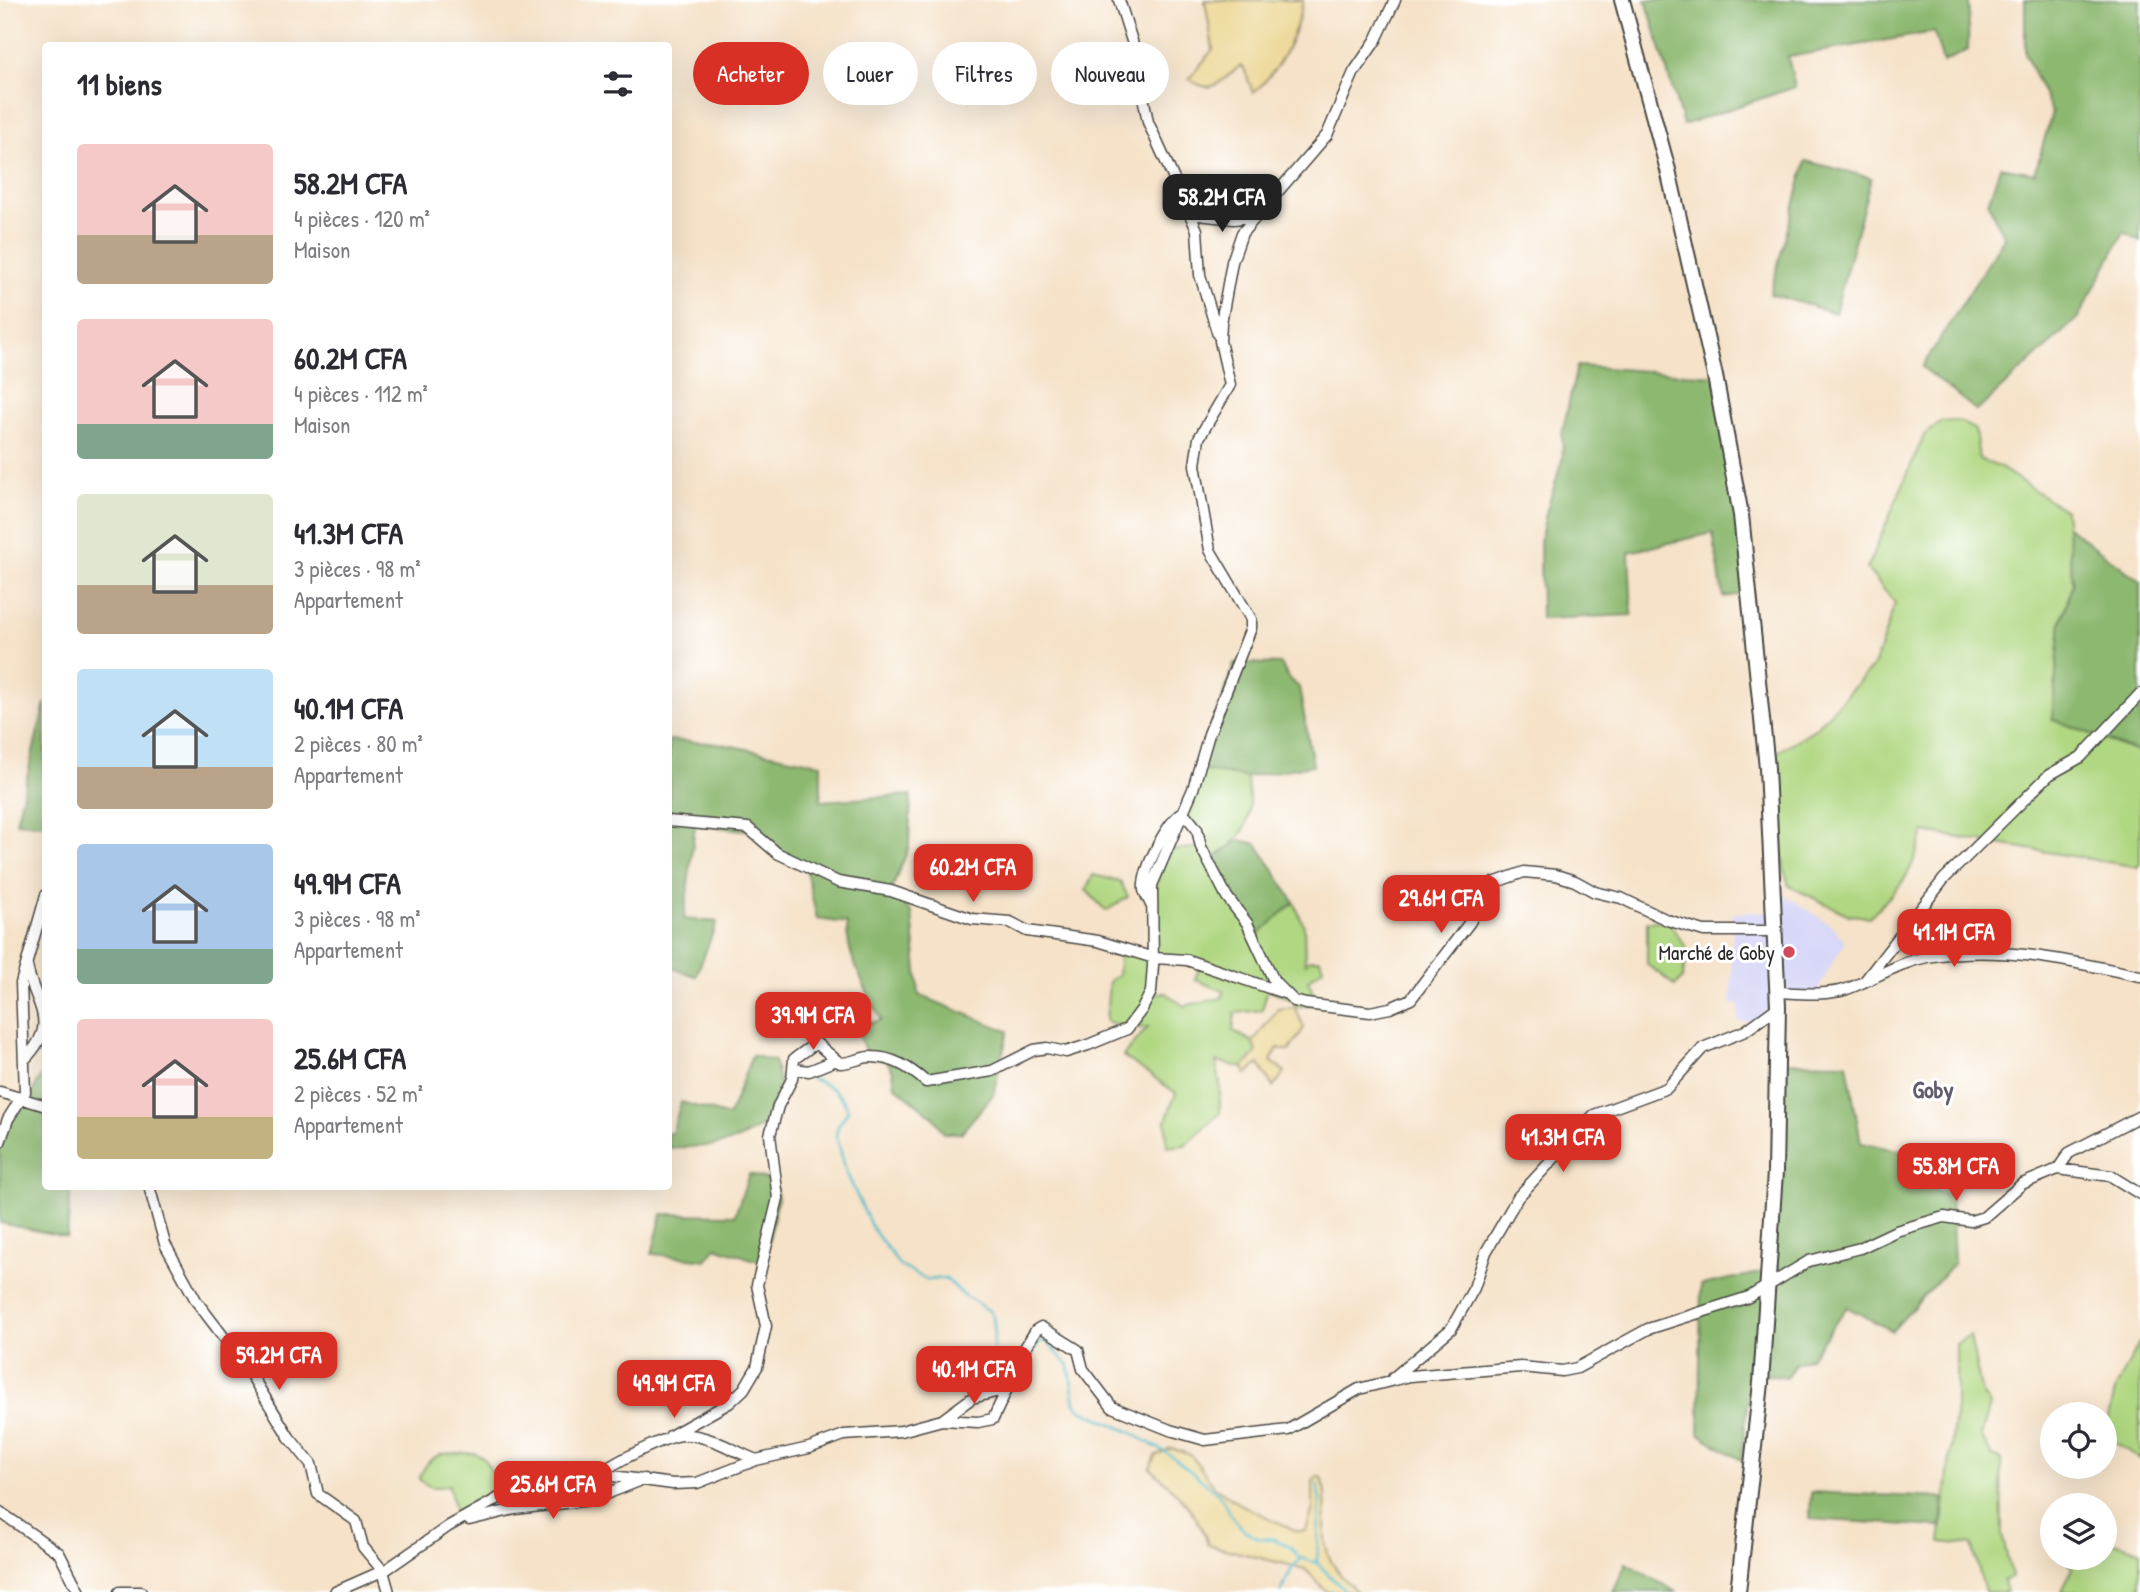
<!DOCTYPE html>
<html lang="fr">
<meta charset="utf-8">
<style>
:root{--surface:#fff;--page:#f2f2f3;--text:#2b2b33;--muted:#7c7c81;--accent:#d93025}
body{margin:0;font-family:"Patrick Hand",sans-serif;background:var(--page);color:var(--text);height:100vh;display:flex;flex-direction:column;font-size:26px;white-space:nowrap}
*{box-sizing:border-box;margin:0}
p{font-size:23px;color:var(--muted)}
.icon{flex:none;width:38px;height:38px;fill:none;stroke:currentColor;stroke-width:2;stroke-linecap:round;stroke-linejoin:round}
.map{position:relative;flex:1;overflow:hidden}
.details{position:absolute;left:42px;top:42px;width:630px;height:1148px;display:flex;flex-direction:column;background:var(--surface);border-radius:7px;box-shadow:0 7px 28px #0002}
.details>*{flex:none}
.guide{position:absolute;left:693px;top:42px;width:665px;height:63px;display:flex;gap:14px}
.tools{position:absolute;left:2040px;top:1402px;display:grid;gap:14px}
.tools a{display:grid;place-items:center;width:77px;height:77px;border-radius:50%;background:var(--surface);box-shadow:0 7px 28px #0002;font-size:35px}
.price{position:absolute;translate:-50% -60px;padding:0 16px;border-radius:14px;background:var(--accent);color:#fff;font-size:23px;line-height:46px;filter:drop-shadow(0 2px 4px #0008)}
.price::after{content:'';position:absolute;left:50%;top:42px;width:21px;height:16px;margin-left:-10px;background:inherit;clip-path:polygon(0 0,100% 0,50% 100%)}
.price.on{background:#222;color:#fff}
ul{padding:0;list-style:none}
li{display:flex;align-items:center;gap:21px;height:175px;padding:0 35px}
li span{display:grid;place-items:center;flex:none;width:196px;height:140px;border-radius:7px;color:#555}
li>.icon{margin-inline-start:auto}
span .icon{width:84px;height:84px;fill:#fffc;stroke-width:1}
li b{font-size:30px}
h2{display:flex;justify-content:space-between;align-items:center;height:84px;padding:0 35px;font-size:30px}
.tag{padding:0 24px;border-radius:32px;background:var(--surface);box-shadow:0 7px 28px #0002;font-size:24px;line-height:63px}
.tag.on{background:var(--accent);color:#fff}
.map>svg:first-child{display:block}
.built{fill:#d7d7f8}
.green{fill:#b0d781;stroke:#6e8156;stroke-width:2;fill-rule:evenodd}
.forest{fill:#8cb86f;stroke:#5c724d;stroke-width:2}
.sand{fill:#eeda9e;stroke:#8c8264;stroke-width:2}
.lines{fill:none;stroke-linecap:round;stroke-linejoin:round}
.stream{stroke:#50bbcb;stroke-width:2.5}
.minor-casing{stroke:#494643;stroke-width:13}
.secondary-casing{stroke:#494643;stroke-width:18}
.minor{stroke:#fff;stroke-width:10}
.secondary{stroke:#fff;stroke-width:14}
.poi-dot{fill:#d1495b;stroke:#fff;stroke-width:2.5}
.labels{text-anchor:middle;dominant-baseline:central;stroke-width:6;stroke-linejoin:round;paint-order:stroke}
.poi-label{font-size:21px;fill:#2b2b2b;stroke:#fff;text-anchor:end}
.quarter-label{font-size:24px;font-weight:bold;fill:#635c6e;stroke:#fff}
</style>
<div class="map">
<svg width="2140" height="1592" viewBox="0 0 2140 1592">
<rect width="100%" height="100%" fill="#fff"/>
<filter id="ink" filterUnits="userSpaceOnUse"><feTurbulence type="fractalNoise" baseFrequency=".0143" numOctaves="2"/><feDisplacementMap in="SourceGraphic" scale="14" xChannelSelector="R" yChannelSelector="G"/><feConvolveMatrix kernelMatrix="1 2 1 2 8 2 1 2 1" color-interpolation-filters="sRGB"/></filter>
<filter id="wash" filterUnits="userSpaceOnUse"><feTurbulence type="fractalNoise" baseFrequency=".00686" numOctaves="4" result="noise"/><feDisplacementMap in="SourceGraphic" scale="28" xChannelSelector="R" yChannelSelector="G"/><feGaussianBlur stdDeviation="1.57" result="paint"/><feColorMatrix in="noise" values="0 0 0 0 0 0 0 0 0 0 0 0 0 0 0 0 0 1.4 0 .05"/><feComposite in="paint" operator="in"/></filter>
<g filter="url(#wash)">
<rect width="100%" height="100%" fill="#f5e2c8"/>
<path class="built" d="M1773,887L1831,925L1845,941L1816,993H1777L1778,1007L1758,1021L1738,1022L1739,1005L1731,1004L1733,913L1774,911Z"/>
<path class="green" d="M1959,421L1975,430L1979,459L2001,468L2065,510L2073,583L2061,622L2052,719L2140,753V862L2138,867L1924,832C1911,876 1902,886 1869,917L1849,915L1789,886L1784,868L1774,754L1816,728L1875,664L1895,603L1867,569L1924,435L1940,422Z
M1199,770L1246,777C1255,825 1247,835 1209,862L1255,937L1294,902L1304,926L1305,963L1310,959H1320L1323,968L1308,980L1318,1004L1295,1007L1294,1001L1268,989L1262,1010L1235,1013L1233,1031L1253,1042L1257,1052L1243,1068L1216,1061L1220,1084V1113L1185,1145L1167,1147L1166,1121L1176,1093L1123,1056L1148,1027L1127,1029L1106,1021L1109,981L1118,975L1120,948L1150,954L1152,900L1166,851L1201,847L1183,812ZM1155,960L1186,962L1199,967L1195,980L1224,991L1222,998L1184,1006L1166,993H1153Z
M1093,875L1120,881L1128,897L1106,911L1086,890Z
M1667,920L1686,947L1683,978L1675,986L1647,964V922Z
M1970,1336L1982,1394L1990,1405L1981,1436L1992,1456L2001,1459L2002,1535L2012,1576L2003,1581L2006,1592H1985L1972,1545L1940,1542L1956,1406V1344Z
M2140,1341V1459L2105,1436L2115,1390Z
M475,1453L483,1458L506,1494L457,1522L449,1485C436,1488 429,1489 419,1479C430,1448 447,1454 475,1453Z
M2105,1539L2140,1550V1592H2062L2072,1568L2064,1558H2105Z"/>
<path class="forest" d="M1646,0H1969L1968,50L1943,62L1934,32L1788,57L1795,87L1683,125Z
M2025,0H2140V241L2124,232L2079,317L1977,411L1922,367L2004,238L1988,203L2000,167L2035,173L2052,112L2025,54Z
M1806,161L1871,178L1835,313L1770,294Z
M1577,366L1715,376L1749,593L1723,597L1713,533L1629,552L1632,615L1541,619L1540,542L1546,513L1563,457L1562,434Z
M2067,526L2140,581V753L2052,719L2061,622L2073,583Z
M1234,663L1281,664L1289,679L1299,687L1313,765L1246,777L1199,770Z
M45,703V824L16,822Z
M669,740L722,744L821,764V801L911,795L909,847L891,891L912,913L919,995L1008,1031L993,1095L961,1133H944L933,1117L895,1086L893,1071L886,1060L868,1057L855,1027L881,1020C867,988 846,959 847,923L817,919L805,866L777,853L754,831L695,825L684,919L717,922L696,976L669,967Z
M1240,840L1257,844L1294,902L1255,938L1209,862Z
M752,1055L774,1061L780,1085L774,1116C737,1148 715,1146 669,1148L668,1133H672L681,1102L729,1116Z
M1777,1062L1847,1063L1861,1143L1924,1155L1932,1188L1951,1195L1954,1263L1892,1331L1847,1307L1810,1358L1796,1363L1786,1378L1751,1372L1741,1460L1699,1434L1701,1285L1769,1271Z
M45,1069L46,1186L71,1187L67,1237L0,1223V1142L18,1106L28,1100Z
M749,1174L774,1181L778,1198L764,1263L716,1247L706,1260L652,1254L662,1214L735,1215Z
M1811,1492L1943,1498L1941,1527L1810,1519Z
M1626,1563L1676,1592H1613Z"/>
<path class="sand" d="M1205,0H1303C1297,34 1280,70 1253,93L1244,68L1240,66C1220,82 1213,96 1189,79L1213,49Z
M1295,1007L1304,1028L1289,1051L1278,1048L1271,1061L1285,1072L1273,1087L1259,1064L1246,1074L1243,1068L1257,1052L1253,1042L1278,1009Z
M1171,1448L1191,1455L1214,1486L1239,1504L1297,1531H1306L1313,1508V1480L1318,1476L1323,1479C1333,1534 1307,1546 1357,1592H1327L1305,1569L1208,1545C1199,1512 1175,1491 1150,1468L1155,1456Z"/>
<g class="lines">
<path class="stream" d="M811,1079C828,1084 843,1094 848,1111L838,1126L836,1135L847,1174L872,1228L900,1266L928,1280L946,1278L961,1293L991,1312C1000,1332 986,1347 1000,1365L1015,1367
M1021,1366L1025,1365L1039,1342L1046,1341L1069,1366L1075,1403L1081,1410L1130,1432L1170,1455L1219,1494L1234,1520L1245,1531L1258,1538L1273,1539L1290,1546L1298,1557L1317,1563L1346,1592
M1317,1562L1320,1503L1317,1482
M1281,1592L1292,1568L1301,1559"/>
</g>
</g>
<g filter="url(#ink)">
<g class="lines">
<defs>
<path id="minor" d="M1119,0L1132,41L1148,122L1197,230L1200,275L1218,335
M1190,214L1234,219L1254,216
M668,821L748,828L777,853L838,882L891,891L972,919L1010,922L1027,931L1098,941L1154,958L1187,960L1284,993
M1151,905C1149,900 1145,894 1144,890C1142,870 1167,822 1183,812L1197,829L1201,847L1227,897L1247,923L1274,981L1294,1001L1306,1004L1370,1012L1390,1008L1411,999L1470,922L1488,885L1524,872L1556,875L1575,881L1595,892L1621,898L1667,920L1704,931H1775
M1864,982L1944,879L2049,775L2081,757L2140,694
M1777,992C1799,993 1825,996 1847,989C1874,979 1897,963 1927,957C1998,944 2071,961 2140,976
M24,1060C62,1022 34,1005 27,966
M794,1069L809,1071L834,1061
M0,1092L46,1106
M0,1142L8,1119L25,1092L21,983L46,895
M2058,1169L2111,1176L2140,1194
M149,1186L165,1244L197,1302L245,1365L289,1437L311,1464L318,1494L356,1521L363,1547L383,1571L389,1592
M1393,1378L1451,1329L1474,1288L1486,1252L1518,1197L1594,1115L1667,1088L1703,1048L1745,1031L1778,1007
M942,1420L978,1422L993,1419L1007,1389
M670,1436L729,1403L744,1389L757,1367L766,1326L757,1285L778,1198L770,1135L778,1106L792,1079L794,1059L816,1043L840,1063C851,1063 859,1058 869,1057C892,1056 910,1068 926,1082L992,1071L1034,1050L1047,1048L1066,1052L1088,1045L1127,1029L1142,1009L1151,992L1153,965L1152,885L1193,789L1209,734L1251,628V619L1210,550L1195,465L1199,438L1230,385L1220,341L1221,323L1232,262L1242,233L1327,135L1354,72L1376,40L1395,0
M599,1473C617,1462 670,1432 689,1435C712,1437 735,1451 756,1460
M0,1512L59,1553L79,1592
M469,1520L515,1509L591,1500L644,1479
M120,1592H141
M335,1592L387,1569L449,1526L506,1494L534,1483L597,1474L673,1484L697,1483L756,1460L809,1448L844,1435L901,1431L942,1420L972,1398L1007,1389L1012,1384L1020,1356L1036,1330L1041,1327L1078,1350L1083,1369L1112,1407L1170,1430L1205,1440L1288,1430L1359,1389L1410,1376L1521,1367L1562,1371L1577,1368L1648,1329L1749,1297L1809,1261L1860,1248L1896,1231L1944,1217L1971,1221L1984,1217L2022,1184L2058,1169L2069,1153L2140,1116"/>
<path id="secondary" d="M1622,0L1668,170L1715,376L1741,515L1767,768L1778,1007L1775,1172L1761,1383L1738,1592"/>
</defs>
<use href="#minor" class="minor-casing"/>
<use href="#secondary" class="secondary-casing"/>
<use href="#minor" class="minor"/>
<use href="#secondary" class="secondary"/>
</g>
</g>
<circle class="poi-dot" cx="1789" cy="952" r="7"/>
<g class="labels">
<g class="poi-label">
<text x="1775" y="952">Marché de Goby</text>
</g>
<g class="quarter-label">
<text x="1933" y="1089">Goby</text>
</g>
</g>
</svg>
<div class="tools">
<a><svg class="icon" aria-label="locate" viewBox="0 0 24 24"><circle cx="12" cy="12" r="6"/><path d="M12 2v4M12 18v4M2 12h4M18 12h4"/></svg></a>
<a><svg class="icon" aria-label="layers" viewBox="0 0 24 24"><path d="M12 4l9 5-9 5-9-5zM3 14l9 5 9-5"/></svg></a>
</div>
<b class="price on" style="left:1222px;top:234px">58.2M CFA</b>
<b class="price" style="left:973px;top:904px">60.2M CFA</b>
<b class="price" style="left:1441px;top:935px">29.6M CFA</b>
<b class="price" style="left:1954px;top:969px">41.1M CFA</b>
<b class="price" style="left:813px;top:1052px">39.9M CFA</b>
<b class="price" style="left:1563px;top:1174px">41.3M CFA</b>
<b class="price" style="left:1956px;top:1203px">55.8M CFA</b>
<b class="price" style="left:279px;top:1392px">59.2M CFA</b>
<b class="price" style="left:974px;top:1406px">40.1M CFA</b>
<b class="price" style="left:674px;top:1420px">49.9M CFA</b>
<b class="price" style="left:553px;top:1521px">25.6M CFA</b>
<div class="guide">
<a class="tag on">Acheter</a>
<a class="tag">Louer</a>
<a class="tag">Filtres</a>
<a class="tag">Nouveau</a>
</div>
<section class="details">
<h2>11 biens<svg class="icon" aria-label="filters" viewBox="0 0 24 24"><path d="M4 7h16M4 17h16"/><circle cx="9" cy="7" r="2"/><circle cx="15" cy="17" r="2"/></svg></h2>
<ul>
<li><span style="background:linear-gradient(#f6c9c9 65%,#b9a48a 0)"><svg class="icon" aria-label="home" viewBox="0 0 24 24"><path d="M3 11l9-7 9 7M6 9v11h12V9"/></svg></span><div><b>58.2M CFA</b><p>4 pièces · 120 m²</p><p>Maison</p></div></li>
<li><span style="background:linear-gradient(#f6c9c9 75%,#7fa58c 0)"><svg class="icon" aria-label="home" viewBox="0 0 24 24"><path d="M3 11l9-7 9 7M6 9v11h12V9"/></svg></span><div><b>60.2M CFA</b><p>4 pièces · 112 m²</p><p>Maison</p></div></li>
<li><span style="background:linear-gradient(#dfe7d0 65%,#b9a48a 0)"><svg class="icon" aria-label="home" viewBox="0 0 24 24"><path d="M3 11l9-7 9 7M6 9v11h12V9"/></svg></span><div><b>41.3M CFA</b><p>3 pièces · 98 m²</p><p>Appartement</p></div></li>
<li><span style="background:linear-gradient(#bfe0f5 70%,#b9a48a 0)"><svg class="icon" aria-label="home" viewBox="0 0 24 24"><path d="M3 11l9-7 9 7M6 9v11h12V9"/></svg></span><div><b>40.1M CFA</b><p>2 pièces · 80 m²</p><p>Appartement</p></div></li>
<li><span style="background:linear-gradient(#a9c7e8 75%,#7fa58c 0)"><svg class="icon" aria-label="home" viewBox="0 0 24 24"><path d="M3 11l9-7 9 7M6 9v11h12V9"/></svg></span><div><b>49.9M CFA</b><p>3 pièces · 98 m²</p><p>Appartement</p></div></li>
<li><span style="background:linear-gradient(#f6c9c9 70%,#c2b280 0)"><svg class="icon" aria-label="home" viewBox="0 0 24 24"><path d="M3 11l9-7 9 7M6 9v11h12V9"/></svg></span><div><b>25.6M CFA</b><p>2 pièces · 52 m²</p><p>Appartement</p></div></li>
</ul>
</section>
</div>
